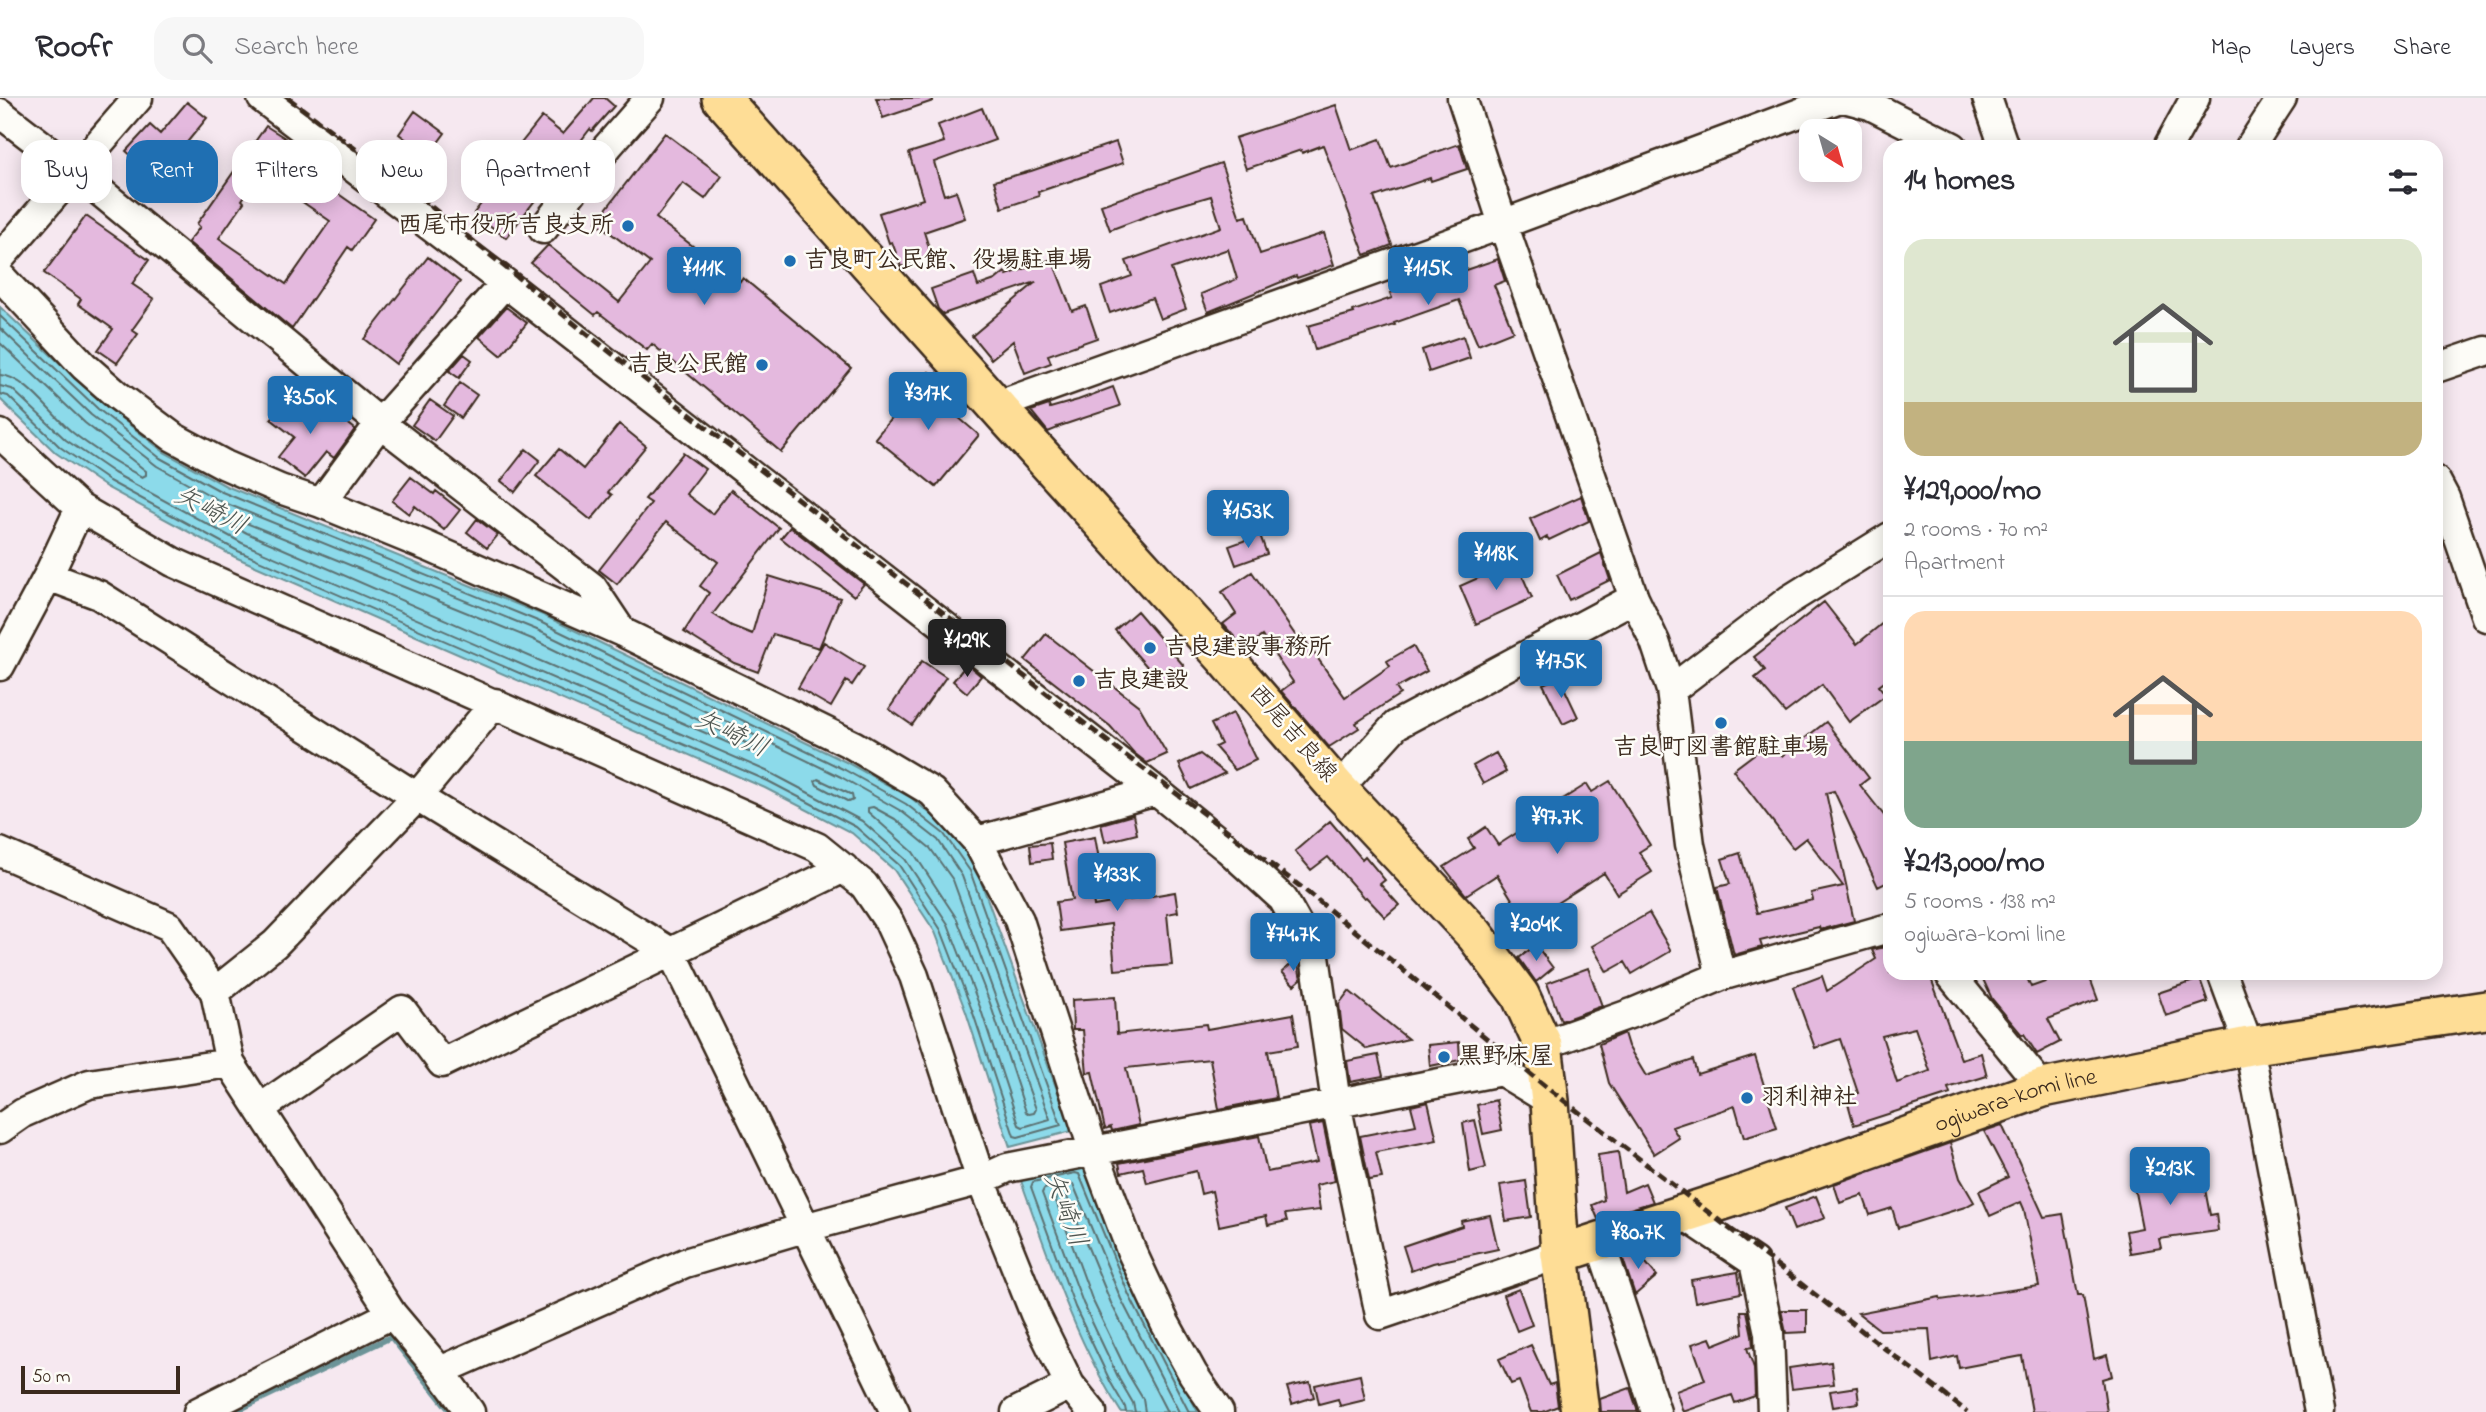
<!DOCTYPE html>
<meta charset="utf-8">
<style>
:root{--surface:#fff;--page:#f7f7f7;--text:#2b2b33;--muted:#7c7c81;--line:#e1e1e2;--accent:#1f6fb2}
body{margin:0;font-family:"Indie Flower","Klee One",sans-serif;background:var(--page);color:var(--text);height:100vh;display:flex;flex-direction:column;font-size:26px;white-space:nowrap}
*{box-sizing:border-box;margin:0}
p{font-size:23px;color:var(--muted)}
.icon{flex:none;width:38px;height:38px;fill:none;stroke:currentColor;stroke-width:2;stroke-linecap:round;stroke-linejoin:round}
.map{position:relative;flex:1;overflow:hidden}
.details{position:absolute;left:1883px;top:42px;width:560px;height:840px;display:flex;flex-direction:column;background:var(--surface);border-radius:21px;box-shadow:0 4px 18px #0003}
.details>*{flex:none}
.hud{position:absolute;left:21px;top:42px;width:665px;height:63px;display:flex;gap:14px}
.needle{width:46px;rotate:143deg}
.fabs{position:absolute;left:1799px;top:21px;display:grid;gap:14px}
.fabs a{display:grid;place-items:center;width:63px;height:63px;border-radius:14px;background:var(--surface);box-shadow:0 4px 18px #0003;font-size:35px}
.scale{position:absolute;left:21px;bottom:18px;width:159px;box-sizing:border-box;padding-left:7px;border:4px solid #3b2a1e;border-top:0;font-size:19px;line-height:24px;white-space:nowrap;color:#3b2a1e;-webkit-text-stroke:5px #fdfcf7;paint-order:stroke}
.price{position:absolute;translate:-50% -60px;padding:0 16px;border-radius:7px;background:var(--accent);color:#fff;font-size:23px;line-height:46px;filter:drop-shadow(0 2px 4px #0008)}
.price::after{content:'';position:absolute;left:50%;top:42px;width:21px;height:16px;margin-left:-10px;background:inherit;clip-path:polygon(0 0,100% 0,50% 100%)}
.price.selected{background:#222;color:#fff}
ul{padding:0;list-style:none}
li{display:grid;align-content:center;gap:14px;height:371px;padding:0 21px}
li+li{border-top:2px solid var(--line)}
li span{display:grid;place-items:center;height:217px;border-radius:21px;color:#555}
li>.icon{margin-inline-start:auto}
span .icon{width:126px;height:126px;fill:#fffc;stroke-width:1}
li b{font-size:30px}
h2{display:flex;justify-content:space-between;align-items:center;height:84px;padding:0 21px;font-size:30px}
.pill{padding:0 24px;border-radius:21px;background:var(--surface);box-shadow:0 4px 18px #0003;font-size:24px;line-height:63px}
.pill.selected{background:var(--accent);color:#fff}
header{display:flex;align-items:center;gap:42px;box-sizing:border-box;height:98px;padding:0 35px;background:var(--surface);border-bottom:2px solid var(--line)}
header strong{font-size:33px}
nav{display:flex;gap:38px;margin-inline-start:auto;font-size:24px}
.search{width:490px;height:63px;background:var(--page);display:flex;align-items:center;gap:18px;box-sizing:border-box;padding:0 24px;border-radius:21px;color:var(--muted);font-size:26px}
.map>svg:first-child{display:block}
.water{fill:#8cdaea;stroke:#6c9498;stroke-width:2}
.lines{fill:none;stroke-linecap:round;stroke-linejoin:round}
.shore{stroke:#5b7070;stroke-width:2}
.stream{stroke:#6c9498;stroke-width:6}
.building{fill:#e4b9de;stroke:#3b2a1e;stroke-width:2;fill-rule:evenodd}
.minor-casing{stroke:#3b2a1e;stroke-width:33}
.major-casing{stroke:#3b2a1e;stroke-width:42}
.minor{stroke:#fdfcf7;stroke-width:28}
.major{stroke:#fedd96;stroke-width:37}
.rail{stroke:#3b2a1e;stroke-width:5;stroke-dasharray:10 5;stroke-linecap:butt}
.poi-dot{fill:#1f6fb2;stroke:#fdfcf7;stroke-width:2.5}
.labels{text-anchor:middle;dominant-baseline:central;stroke-width:5;stroke-linejoin:round;paint-order:stroke}
.poi-label{font-size:24px;font-weight:bold;fill:#3b2a1e;stroke:#fdfcf7;text-anchor:start}
.street-label{font-size:24px;fill:#3b2a1e;stroke:#fdfcf7}
.water-label{font-size:26px;font-style:italic;fill:#4f5651;stroke:#fdfcf7}
</style>
<header>
<strong>Roofr</strong>
<div class="search"><svg class="icon" aria-label="search" viewBox="0 0 24 24"><circle cx="10" cy="10" r="6"/><path d="M15 15l6 6"/></svg>Search here</div>
<nav><a>Map</a><a>Layers</a><a>Share</a></nav>
</header>
<div class="map">
<svg width="2486" height="1314" viewBox="0 0 2486 1314">
<rect width="100%" height="100%" fill="#f6e8f0"/>
<filter id="ink" filterUnits="userSpaceOnUse"><feTurbulence type="fractalNoise" baseFrequency=".0143" numOctaves="2"/><feDisplacementMap in="SourceGraphic" scale="14" xChannelSelector="R" yChannelSelector="G"/><feConvolveMatrix kernelMatrix="1 2 1 2 8 2 1 2 1" color-interpolation-filters="sRGB"/></filter>
<g filter="url(#ink)">
<path class="water" d="M0,209L102,305L164,354L226,388L543,517L848,665L910,699L950,732L976,770L1072,1033L1010,1049L966,914L935,834L894,772L852,735L765,690L235,459L106,389L56,355L0,301Z
M1082,1066L1135,1194L1198,1314H1121C1075,1242 1049,1160 1020,1080Z"/>
<g class="lines">
<path class="shore" d="M0,218L98,311L160,360L222,394L540,524L845,672L906,706L944,736L970,773L1061,1027L1018,1039L1014,1038L972,912L941,832L899,767L856,729L768,683L238,453L109,383L60,349L8,298L0,296
M0,230L91,317L157,368L220,403L537,532L841,679L901,713L938,742L962,778L1050,1021L1023,1029L1019,1027L980,909L948,826L905,761L862,723L771,675L242,445L114,375L66,342L12,291L0,288
M0,245L85,325L146,373V377L142,379C118,366 93,351 72,334C52,318 26,278 0,277
M229,418L532,541L752,648L754,652L749,654L247,435L225,423L224,419Z
M818,681L852,697L853,702L849,704L817,687L815,683Z
M873,709L895,721L930,750L953,782L1036,1011L1034,1015L1029,1016L1026,1014L990,905L957,821L913,754L868,714V710Z
M1126,1314L1125,1309L1111,1285L1075,1209L1031,1089L1033,1084L1075,1075L1079,1076L1129,1197L1189,1314
M1135,1314L1133,1305L1119,1281L1083,1205L1042,1095L1044,1091L1070,1085L1073,1086L1121,1201L1179,1314
M1145,1314L1143,1301L1128,1276L1092,1201L1056,1103L1058,1098L1067,1099L1111,1205L1167,1314"/>
<path class="stream" d="M234,1314L391,1239L451,1314"/>
</g>
<path class="building" d="M594,0H605L614,8L592,33L590,31L506,140L474,115L522,52L518,49L542,19L563,36Z
M876,0H933V3L883,20Z
M187,4L207,20L180,53L201,71L177,98L126,53L150,27L160,36Z
M1336,7L1351,52L1380,41L1391,70L1459,46L1467,71L1431,83L1430,80L1374,99L1392,147L1365,157L1323,47L1302,55L1301,52L1246,71L1235,40Z
M982,10L995,42L934,64L944,97L956,93L965,120L924,134L932,159L901,169L892,144L889,145L879,115L923,101L909,55L944,44L938,27Z
M415,13L445,35L428,58L399,36Z
M266,28L285,40L242,102L244,104L219,140L286,186L330,123L288,94L311,61L337,79L330,90L374,121L352,152L348,149L292,231L188,144L200,129L197,126Z
M665,35L722,78L705,101L683,85L656,120L740,184L743,180L851,270L781,354L652,246L647,252L598,214L595,217L531,165L548,147L619,204L650,165L596,124Z
M1116,44L1123,65L1038,94L1039,98L1002,110L994,83L1031,73Z
M1221,65L1240,120L1247,118L1260,156L1324,135L1334,167L1297,180L1296,178L1208,214L1201,196L1237,181L1228,151L1171,171L1186,211L1160,221L1152,200L1110,215L1101,189L1132,178L1126,163L1221,129L1211,98L1163,112L1110,132L1101,107Z
M86,118L149,162L132,186L154,201L132,232L138,236L117,265L98,252L113,231L78,206L81,201L44,175Z
M428,159L460,184L396,266L364,241Z
M1052,161L1072,213L1086,208L1097,240L1048,257L1051,265L1025,275L1013,243L991,261L972,238L1036,184L943,216L938,211L931,191L974,176L978,188L995,182L1005,174L1007,177Z
M1498,161L1505,183L1494,187L1513,233L1478,247L1459,202L1394,225L1395,227L1315,252L1308,228L1354,215L1353,213L1392,200L1390,195L1426,183L1427,185Z
M506,209L527,225L501,257L479,239Z
M1463,238L1470,260L1429,274L1422,252Z
M464,256L472,262L459,280L449,273Z
M929,274L954,295L944,307L979,337L936,389L875,340Z
M460,285L477,297L461,320L444,308Z
M1113,289L1120,308L1057,329L1058,330L1048,334L1031,313L1049,307L1050,310L1078,302Z
M290,297L324,323L332,313L355,331L334,360L326,354L305,380L278,359L294,339L271,321Z
M430,302L453,318L435,343L412,327Z
M619,326L646,348L608,394L612,397L591,422L536,378L559,351L583,371Z
M526,351L540,362L515,394L501,383Z
M683,355L705,371L686,396L712,416L731,392L779,430L713,516L732,528L752,536L769,478L840,500L819,550L773,536L758,574L734,565L684,534L709,495L700,488L718,464L666,424L617,486L599,472L651,405L645,401Z
M411,379L434,396L436,393L460,412L444,432L415,408L409,416L392,403Z
M1581,398L1589,423L1549,442L1547,439L1540,443L1530,421Z
M477,421L498,437L487,450L467,434Z
M790,429L864,486L854,498L781,440Z
M1260,437L1267,456L1236,467L1229,448Z
M1601,455L1610,482L1569,502L1557,477Z
M1516,463L1532,500L1476,526L1460,488Z
M1252,474L1298,541L1302,538L1345,599L1390,568L1387,563L1413,548L1427,573L1396,590L1400,596L1356,625L1359,630L1329,649L1281,593L1293,584L1262,538L1245,551L1223,526L1236,516L1222,494Z
M1824,504L1857,546L1890,519V580L1879,588L1886,597L1849,624L1822,587L1785,615L1755,580L1765,572L1754,559Z
M1137,513L1184,568L1163,587L1115,532Z
M1046,536L1139,608L1167,656L1147,665L1134,655L1110,628L1025,562Z
M824,544L864,569L852,587L846,583L831,609L798,590Z
M922,563L946,579L912,627L889,611Z
M967,566L981,578L967,595L953,583Z
M1559,579L1578,619L1563,626L1543,586Z
M1233,615L1256,662L1235,672L1215,649L1221,646L1211,626Z
M1826,624L1869,680L1860,687L1890,725V783L1878,789L1834,693L1826,695L1854,823L1820,832L1819,829L1760,843L1762,849L1734,857L1717,789L1730,786L1722,761L1740,755L1757,815L1813,802L1811,795L1843,788L1806,740L1793,750L1733,672L1770,644L1782,658Z
M1496,655L1506,674L1483,686L1473,668Z
M1200,656L1225,675L1191,691L1179,666Z
M1610,683L1650,747L1639,754L1652,774L1617,796L1604,775L1557,805L1565,817L1519,846L1504,822L1519,813L1497,777L1466,797L1444,769L1474,750L1468,741L1486,729L1498,747L1526,729L1520,718L1541,705L1545,712L1587,686L1592,694Z
M1133,717L1137,736L1105,744L1101,726Z
M1330,723L1362,761L1365,758L1385,782L1380,786L1399,807L1385,819L1366,799L1364,800L1328,759L1311,772L1295,753Z
M1095,739L1100,767L1089,769L1094,808L1175,794L1178,814L1167,816L1172,867L1115,872L1111,826L1060,833L1056,804L1072,802L1062,745Z
M1050,745L1052,761L1032,764L1030,747Z
M1649,815L1671,853L1632,876L1625,864L1607,874L1592,848Z
M1536,847L1553,870L1536,884L1519,860Z
M1889,848L1890,875H1929L1961,961L1981,955L1987,978L1948,990L1950,996L1854,1027L1846,998L1858,995L1840,941L1815,950L1793,889L1822,878L1827,893L1876,861L1872,852ZM1915,930L1930,973L1897,985L1882,938Z
M1297,861L1301,881L1294,887L1282,874Z
M1588,870L1602,908L1561,923L1547,885Z
M1991,875H2025L2031,889L2070,875H2088L2098,902L2048,921L2060,944L2037,956L2024,936L2022,937L1992,901L1982,879Z
M2200,881L2208,904L2166,918L2158,895Z
M1349,893L1408,941L1367,951L1342,931L1339,906Z
M1115,899L1117,936L1206,926L1207,931L1293,916L1298,948L1268,953L1276,1000L1219,1011L1210,961L1126,970L1139,1027L1112,1033L1111,1029L1105,1031L1092,974L1087,975L1083,932H1073L1072,902Z
M1624,935L1628,948L1646,978L1693,962L1697,976L1755,958L1777,1030L1744,1040L1735,1008L1672,1029L1679,1040L1654,1056L1609,985L1599,946Z
M1459,944L1460,962L1430,968L1428,947Z
M1378,957L1383,978L1350,984L1347,963Z
M1496,1002L1502,1032L1483,1036L1477,1007Z
M1428,1004L1437,1042L1376,1054L1382,1080L1369,1082L1360,1038L1416,1027L1411,1008Z
M1475,1022L1486,1070L1470,1074L1463,1025Z
M1323,1025L1335,1083L1316,1087L1320,1112L1285,1116L1287,1123L1268,1127L1266,1118L1219,1128L1212,1093L1201,1096L1196,1073L1147,1085L1143,1070L1121,1075L1119,1065L1259,1038L1267,1074L1317,1064L1309,1028Z
M2002,1027L2044,1119L2063,1116L2078,1197H2083L2094,1261L2107,1257L2112,1278L2102,1281L2107,1314H2032L2022,1258L1959,1270L1957,1258L1932,1264L1929,1231L1880,1232L1858,1215L1940,1199L1941,1202L2039,1188L2024,1111L2021,1104L1990,1118L1979,1093L2008,1079L1984,1033Z
M1950,1045L1960,1080L1974,1104L1965,1109L1898,1130L1892,1110L1870,1117L1863,1097L1840,1105L1834,1086Z
M1618,1054L1624,1094L1645,1085L1653,1104L1598,1121L1592,1107L1604,1102L1598,1057Z
M2200,1065L2210,1117L2216,1116L2218,1133L2159,1141L2161,1150L2130,1155L2126,1133L2142,1130L2132,1079Z
M1526,1083L1531,1119L1506,1123L1500,1087Z
M1816,1098L1825,1120L1794,1132L1785,1110Z
M1490,1117L1498,1151L1433,1165L1411,1173L1403,1148L1462,1128L1461,1123Z
M1641,1152L1644,1155L1640,1158L1657,1178L1635,1197L1622,1158Z
M1738,1174L1741,1195L1695,1204L1691,1182Z
M1519,1191L1532,1227L1517,1233L1503,1197Z
M1781,1212H1807V1234L1786,1235Z
M1741,1213H1747L1752,1237L1753,1249L1747,1250L1754,1270L1755,1298L1735,1305L1732,1297L1683,1314L1676,1293L1705,1282L1692,1246L1710,1240L1713,1247L1743,1235Z
M1531,1247L1549,1287L1555,1285L1558,1308L1543,1314H1531L1519,1283L1511,1286L1499,1261Z
M1831,1264L1834,1286L1792,1291L1789,1270Z
M1360,1277L1365,1302L1340,1308L1338,1301L1319,1306L1315,1287Z
M1310,1284L1314,1299L1292,1306L1287,1289Z
M1857,1289L1859,1305L1833,1309L1830,1293Z
M1630,1290L1638,1314H1601L1600,1301Z"/>
<g class="lines">
<defs>
<path id="minor" d="M262,0L505,185L1156,693L1228,751L1283,801L1315,858L1336,1005L1380,1217L1560,1156
M1462,0L1503,126L1634,500L1655,544L1671,592L1690,747L1721,878
M1844,0L1870,7L1953,49
M1987,0L2004,49
M0,15L74,72L380,325L592,489L622,534
M2168,49L2195,0
M2250,49L2282,0
M543,131L608,48L650,0
M0,160L138,0
M0,178L84,268L117,297L173,339L225,367L280,391L321,405L429,449L622,534L853,647L932,694L977,743L1019,822L1093,1051L1131,1152L1165,1225L1193,1276L1219,1314
M2436,270L2486,253
M996,308L1503,126L1840,0
M0,336L80,410L173,464L817,749L864,787L889,824L914,878L981,1082L1035,1216L1070,1287L1092,1314
M2436,383L2445,400L2486,519
M321,405L380,325L505,185
M48,478L99,497L417,699L672,855L895,1314
M0,568L48,478L80,410
M1671,592L1789,502L1890,439
M1338,691L1396,627L1634,500
M977,743L1156,693
M0,754L169,828L215,894L230,965L392,1216
M1949,875L2043,990
M2222,875L2249,948L2319,1314
M215,894L275,846L417,699L495,605
M1543,947L1635,914L1721,878L1885,831H1890
M261,1010L402,912L442,965L844,770
M0,1031L23,1015L89,986L230,965
M1684,1117L1754,1164L1769,1235L1772,1314
M1600,1144L1656,1314
M440,1273L685,1165L804,1130L981,1082L1007,1070L1501,973L1550,1003
M198,1314L392,1216L440,1273L470,1314
M1016,1314L1070,1287"/>
<g id="major">
<path d="M721,0L1008,321L1224,559L1338,691L1475,837L1520,897L1543,947L1550,1003L1560,1156L1580,1314"/>
<path id="s1" d="M1560,1156L1735,1099L2043,990L2249,948L2486,912"/>
</g>
</defs>
<use href="#minor" class="minor-casing"/>
<use href="#major" class="major-casing"/>
<use href="#minor" class="minor"/>
<use href="#major" class="major"/>
<path class="rail" d="M288,0L423,102L582,232L1121,654L1305,792L1545,988L1967,1314"/>
</g>
</g>
<g class="poi-dot">
<circle cx="628" cy="128" r="7"/>
<circle cx="790" cy="163" r="7"/>
<circle cx="762" cy="267" r="7"/>
<circle cx="1150" cy="550" r="7"/>
<circle cx="1079" cy="583" r="7"/>
<circle cx="1721" cy="625" r="7"/>
<circle cx="1444" cy="959" r="7"/>
<circle cx="1747" cy="1000" r="7"/>
</g>
<g class="labels">
<g class="poi-label">
<text x="614" y="128" text-anchor="end">西尾市役所吉良支所</text>
<text x="804" y="163">吉良町公民館、役場駐車場</text>
<text x="748" y="267" text-anchor="end">吉良公民館</text>
<text x="1164" y="550">吉良建設事務所</text>
<text x="1093" y="583">吉良建設</text>
<text x="1721" y="650" text-anchor="middle">吉良町図書館駐車場</text>
<text x="1458" y="959">黒野床屋</text>
<text x="1761" y="1000">羽利神社</text>
</g>
<g class="street-label">
<text transform="translate(1292 636) rotate(49)">西尾吉良線</text>
<text stroke="none"><textPath href="#s1" startOffset="481">ogiwara-komi line</textPath></text>
</g>
<g class="water-label">
<text transform="translate(210 414) rotate(27)">矢崎川</text>
<text transform="translate(731 637) rotate(25)">矢崎川</text>
<text transform="translate(1064 1112) rotate(69)">矢崎川</text>
</g>
</g>
</svg>
<div class="fabs">
<a><svg class="needle" viewBox="-14 -14 28 28"><path d="M0-13l5 13h-10z" fill="#e53935"/><path d="M0 13l5-13h-10z" fill="#7c7c81"/></svg></a>
</div>
<div class="scale">50 m</div>
<b class="price" style="left:704px;top:209px">¥111K</b>
<b class="price" style="left:1428px;top:209px">¥115K</b>
<b class="price" style="left:928px;top:334px">¥317K</b>
<b class="price" style="left:310px;top:338px">¥350K</b>
<b class="price" style="left:1248px;top:452px">¥153K</b>
<b class="price" style="left:1496px;top:494px">¥118K</b>
<b class="price selected" style="left:967px;top:581px">¥129K</b>
<b class="price" style="left:1561px;top:602px">¥175K</b>
<b class="price" style="left:1557px;top:758px">¥97.7K</b>
<b class="price" style="left:1117px;top:815px">¥133K</b>
<b class="price" style="left:1536px;top:865px">¥204K</b>
<b class="price" style="left:1293px;top:875px">¥74.7K</b>
<b class="price" style="left:2170px;top:1109px">¥213K</b>
<b class="price" style="left:1638px;top:1173px">¥80.7K</b>
<div class="hud">
<a class="pill">Buy</a>
<a class="pill selected">Rent</a>
<a class="pill">Filters</a>
<a class="pill">New</a>
<a class="pill">Apartment</a>
</div>
<section class="details">
<h2>14 homes<svg class="icon" aria-label="filters" viewBox="0 0 24 24"><path d="M4 7h16M4 17h16"/><circle cx="9" cy="7" r="2"/><circle cx="15" cy="17" r="2"/></svg></h2>
<ul>
<li><span style="background:linear-gradient(#dfe7d0 75%,#c2b280 0)"><svg class="icon" aria-label="home" viewBox="0 0 24 24"><path d="M3 11l9-7 9 7M6 9v11h12V9"/></svg></span><div><b>¥129,000/mo</b><p>2 rooms · 70 m²</p><p>Apartment</p></div></li>
<li><span style="background:linear-gradient(#ffd9b3 60%,#7fa58c 0)"><svg class="icon" aria-label="home" viewBox="0 0 24 24"><path d="M3 11l9-7 9 7M6 9v11h12V9"/></svg></span><div><b>¥213,000/mo</b><p>5 rooms · 138 m²</p><p>ogiwara-komi line</p></div></li>
</ul>
</section>
</div>
